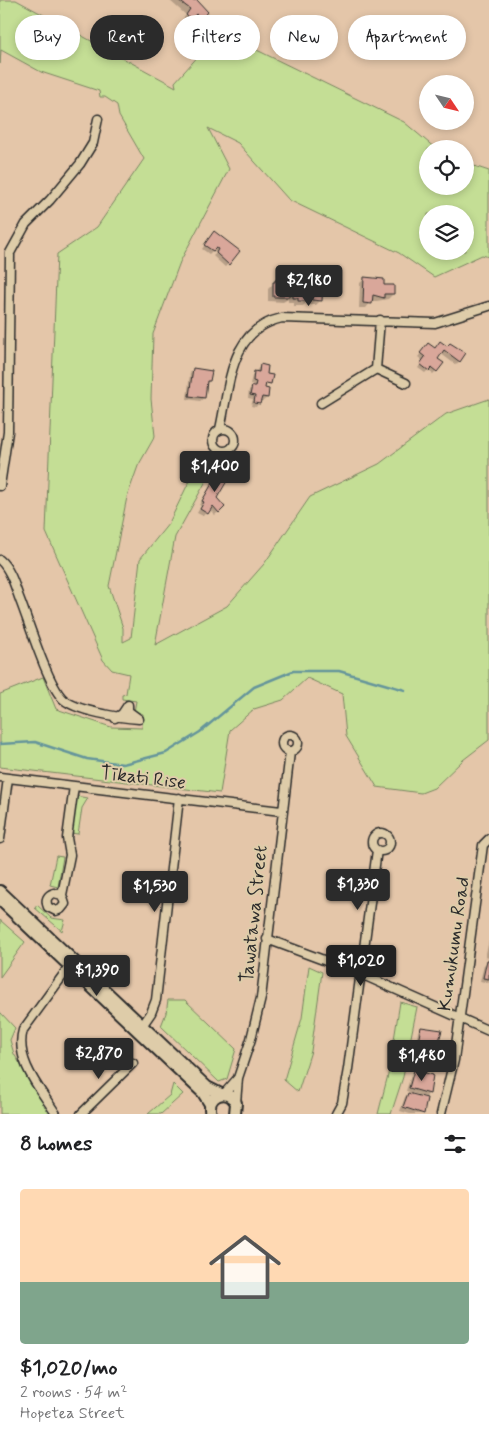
<!DOCTYPE html>
<meta charset="utf-8">
<style>
:root{--surface:#fff;--page:#f2f2f2;--text:#202124;--muted:#757577;--line:#e0e0e0;--accent:#2b2b2b}
body{margin:0;font-family:Mynerve,sans-serif;background:var(--page);color:var(--text);height:100vh;display:flex;flex-direction:column;font-size:19px;white-space:nowrap}
*{box-sizing:border-box;margin:0}
p{font-size:16px;color:var(--muted)}
.icon{flex:none;width:28px;height:28px;fill:none;stroke:currentColor;stroke-width:2;stroke-linecap:round;stroke-linejoin:round}
.map{position:relative;height:1114px;overflow:hidden}
.panel{display:flex;flex-direction:column;background:var(--surface);flex:1}
.panel>*{flex:none}
.guide{position:absolute;left:15px;top:15px;width:460px;height:45px;display:flex;gap:10px}
.needle{width:32px;rotate:125deg}
.controls{position:absolute;left:419px;top:75px;display:grid;gap:10px}
.controls a{display:grid;place-items:center;width:55px;height:55px;border-radius:50%;background:var(--surface);box-shadow:0 2px 8px #0003;font-size:25px}
.price{position:absolute;translate:-50% -42px;padding:0 11px;border-radius:5px;background:var(--accent);color:#fff;font-size:16px;line-height:32px;filter:drop-shadow(0 1px 2px #0008)}
.price::after{content:'';position:absolute;left:50%;top:30px;width:15px;height:11px;margin-left:-8px;background:inherit;clip-path:polygon(0 0,100% 0,50% 100%)}
.price.active{background:#222;color:#fff}
ul{padding:0;list-style:none}
li{display:grid;align-content:center;gap:10px;height:265px;padding:0 20px}
li+li{border-top:1px solid var(--line)}
li span{display:grid;place-items:center;height:155px;border-radius:5px;color:#555}
li>.icon{margin-inline-start:auto}
span .icon{width:90px;height:90px;fill:#fffc;stroke-width:1}
li b{font-size:21px}
h2{display:flex;justify-content:space-between;align-items:center;height:60px;padding:0 20px;font-size:21px}
.pill{padding:0 18px;border-radius:22px;background:var(--surface);box-shadow:0 2px 8px #0003;font-size:18px;line-height:45px}
.pill.active{background:var(--accent);color:#fff}
.map>svg:first-child{display:block}
.green{fill:#c4de95;stroke:#788460;fill-rule:evenodd}
.shadow{fill:#0003}
.lines{fill:none;stroke-linecap:round;stroke-linejoin:round}
.stream{stroke:#65959b;stroke-width:2.5}
.building{fill:#d9a79a;stroke:#2b2b2b}
.street-casing{stroke:#2b2b2b;stroke-width:11}
.secondary-casing{stroke:#2b2b2b;stroke-width:14}
.street{stroke:#decca9;stroke-width:8}
.secondary{stroke:#decca9;stroke-width:10}
.labels{text-anchor:middle;dominant-baseline:central;stroke-width:4;stroke-linejoin:round;paint-order:stroke}
.street-label{font-size:19px;fill:#2b2b2b;stroke:#decca9}
</style>
<div class="map">
<svg width="489" height="1114" viewBox="0 0 489 1114">
<rect width="100%" height="100%" fill="#e4c6a9"/>
<filter id="ink" filterUnits="userSpaceOnUse"><feTurbulence type="fractalNoise" baseFrequency=".02" numOctaves="2"/><feDisplacementMap in="SourceGraphic" scale="10" xChannelSelector="R" yChannelSelector="G"/><feConvolveMatrix kernelMatrix="1 2 1 2 8 2 1 2 1" color-interpolation-filters="sRGB"/></filter>
<g filter="url(#ink)">
<path class="green" d="M0,0H16L176,87L175,82L220,32L404,122L436,149H428V186H465V163L489,171V257L482,255L434,277L399,253L289,200L238,143L208,128L229,169L180,262L153,334L151,399L155,436L138,466L127,497L109,586L123,628V642L131,638L140,559L169,523L202,455L216,463L175,537L155,645L227,606L264,564L310,497L379,464L446,414L489,399V740L463,760L434,788L421,793L377,787L346,736L342,694L307,678L283,700L254,709L230,730L220,793L0,767V694L43,677L56,709L111,727L142,728L143,714L134,712L136,701L122,699V695L126,694L129,674L112,670L103,660L46,532L57,254L97,227L144,159L119,116L117,105L105,97H100L99,91L41,72L1,50L0,64ZM428,214H465V251H428Z
M75,796L88,798L82,808L78,834L70,833Z
M56,856L63,857L58,887L50,885Z
M37,905L51,918L65,920L62,931L35,908Z
M0,920L25,942L0,977Z
M309,966L322,972L311,1051L298,1092L284,1080L302,1018Z
M168,1000H185L236,1049L227,1079L219,1082L161,1026L166,1013Z
M400,1002L417,1007L403,1077L391,1114H378L389,1071Z
M0,1012L15,1028L10,1040L14,1054L51,1114H0Z
M173,1084L183,1094L161,1114H148L170,1095Z"/>
<path class="shadow" d="M169,0H194L201,18L196,23L190,18L185,23L182,20L186,15Z
M211,236L228,264L225,267L213,256L216,253L212,251L209,254L202,249Z
M365,278L383,286L393,294L388,299L371,302L366,308H359L360,283Z
M276,281L309,283L321,300L316,305H307V302L303,306H294V302H288V299L283,302L268,301V289Z
M425,348H446L465,354L456,365L440,353L436,359V371L433,374L428,370L425,373L418,368L423,361L418,357Z
M260,366L270,383L264,386L267,398L263,401L260,400L256,407L251,406L253,399L248,398L249,390L254,385L250,384L252,376Z
M193,369L209,381L206,384L204,398L200,401L187,399L190,373Z
M218,473L215,499L224,507L215,515L209,509L203,516L197,513L201,506L199,505Z
M489,941V958L485,957Z
M488,961L489,962V983L480,981L484,965Z
M421,1028L436,1047L433,1051L422,1049V1046L416,1045L418,1031Z
M414,1072L429,1093L426,1097L412,1093L411,1095L425,1099L423,1114H410L400,1111L405,1097L410,1092L406,1091L411,1075Z"/>
<g class="lines">
<path class="stream" d="M0,744L35,742L87,759L123,764L166,753L200,732L254,687L293,671H339L405,690"/>
</g>
<path class="building" d="M178,0H197L208,12L202,19L196,14L191,19L186,15L190,9Z
M214,231L240,251L229,265L216,253L218,249L216,248L213,251L204,245Z
M298,276H310V282L323,281L322,301L312,300V296H310L309,301H298V298H293V294H289V297H273V282H275V280L298,278Z
M364,277L384,279V285H394V294H384V298L373,295L372,304L363,303Z
M440,341L447,346L450,343L466,353L460,362L444,350L438,359L444,363L437,372L432,368L429,371L420,364L425,357L420,353L428,343L435,348Z
M260,364L268,366L267,374L273,375L271,384L266,383L265,388L269,389L268,398L262,397L260,404L254,403L255,396L250,395L252,386H255L256,382L253,381L254,371L259,372Z
M193,368L212,371L210,381H207L205,398L189,396Z
M221,468L231,474L217,498L225,507L219,513L213,506L208,514L200,509L204,502L202,501Z
M487,960H489V979L483,978Z
M421,1027L442,1030L437,1048L424,1046L425,1043L418,1042Z
M414,1070L433,1075L430,1094L409,1088Z
M408,1093L427,1098L424,1114L403,1107Z"/>
<g class="lines">
<defs>
<path id="street" d="M376,369L380,320
M321,403L376,369L406,383
M220,429C230,385 229,330 282,318L435,323L489,306
M213 440a11 11 0 1 1 22 0a11 11 0 1 1-22 0Z
M0,486L8,432L10,253L26,224L50,200L80,164L93,143L98,119
M0,560C11,570 15,587 20,600C29,623 47,682 62,698C74,711 122,718 139,719L128,711V705L122,714L115,718
M282 743a8 8 0 1 1 16 0a8 8 0 1 1-16 0Z
M0,777L281,811
M372 842a9 9 0 1 1 18 0a9 9 0 1 1-18 0Z
M0,839L8,778
M62,895L54,893C47,895 45,900 48,907L56,911L61,909L65,904L62,895L70,855L67,838L74,786
M267,939L361,974L489,1031
M140,1029L151,1013L156,1000L179,798
M238,1078L251,1039L261,998L290,752
M224,1094L238,1078L236,1103
M56,1114C41,1090 14,1060 23,1030L72,963
M81,1114L133,1063
M336,1114L342,1103L348,1069L377,850
M441,1114L454,1060L483,845L489,839"/>
<path id="secondary" d="M0,891L207,1087L221,1094
M0,900L203,1093L210,1104
M211,1114C205,1096 227,1086 236,1103L235,1114"/>
</defs>
<use href="#street" class="street-casing"/>
<use href="#secondary" class="secondary-casing"/>
<use href="#street" class="street"/>
<use href="#secondary" class="secondary"/>
</g>
</g>
<g class="labels">
<g class="street-label">
<text transform="translate(143 778) rotate(7)">Tīkati Rise</text>
<text transform="translate(254 914) rotate(-84)">Tawatawa Street</text>
<text transform="translate(454 944) rotate(-82)">Kumukumu Road</text>
</g>
</g>
</svg>
<div class="controls">
<a><svg class="needle" viewBox="-14 -14 28 28"><path d="M0-13l5 13h-10z" fill="#e53935"/><path d="M0 13l5-13h-10z" fill="#757577"/></svg></a>
<a><svg class="icon" aria-label="locate" viewBox="0 0 24 24"><circle cx="12" cy="12" r="6"/><path d="M12 2v4M12 18v4M2 12h4M18 12h4"/></svg></a>
<a><svg class="icon" aria-label="layers" viewBox="0 0 24 24"><path d="M12 4l9 5-9 5-9-5zM3 14l9 5 9-5"/></svg></a>
</div>
<b class="price" style="left:309px;top:307px">$2,180</b>
<b class="price" style="left:215px;top:493px">$1,400</b>
<b class="price" style="left:358px;top:911px">$1,330</b>
<b class="price" style="left:155px;top:913px">$1,530</b>
<b class="price active" style="left:361px;top:987px">$1,020</b>
<b class="price" style="left:97px;top:997px">$1,390</b>
<b class="price" style="left:99px;top:1080px">$2,870</b>
<b class="price" style="left:422px;top:1082px">$1,480</b>
<div class="guide">
<a class="pill">Buy</a>
<a class="pill active">Rent</a>
<a class="pill">Filters</a>
<a class="pill">New</a>
<a class="pill">Apartment</a>
</div>
</div>
<section class="panel">
<h2>8 homes<svg class="icon" aria-label="filters" viewBox="0 0 24 24"><path d="M4 7h16M4 17h16"/><circle cx="9" cy="7" r="2"/><circle cx="15" cy="17" r="2"/></svg></h2>
<ul>
<li><span style="background:linear-gradient(#ffd9b3 60%,#7fa58c 0)"><svg class="icon" aria-label="home" viewBox="0 0 24 24"><path d="M3 11l9-7 9 7M6 9v11h12V9"/></svg></span><div><b>$1,020/mo</b><p>2 rooms · 54 m²</p><p>Hopetea Street</p></div></li>
</ul>
</section>
